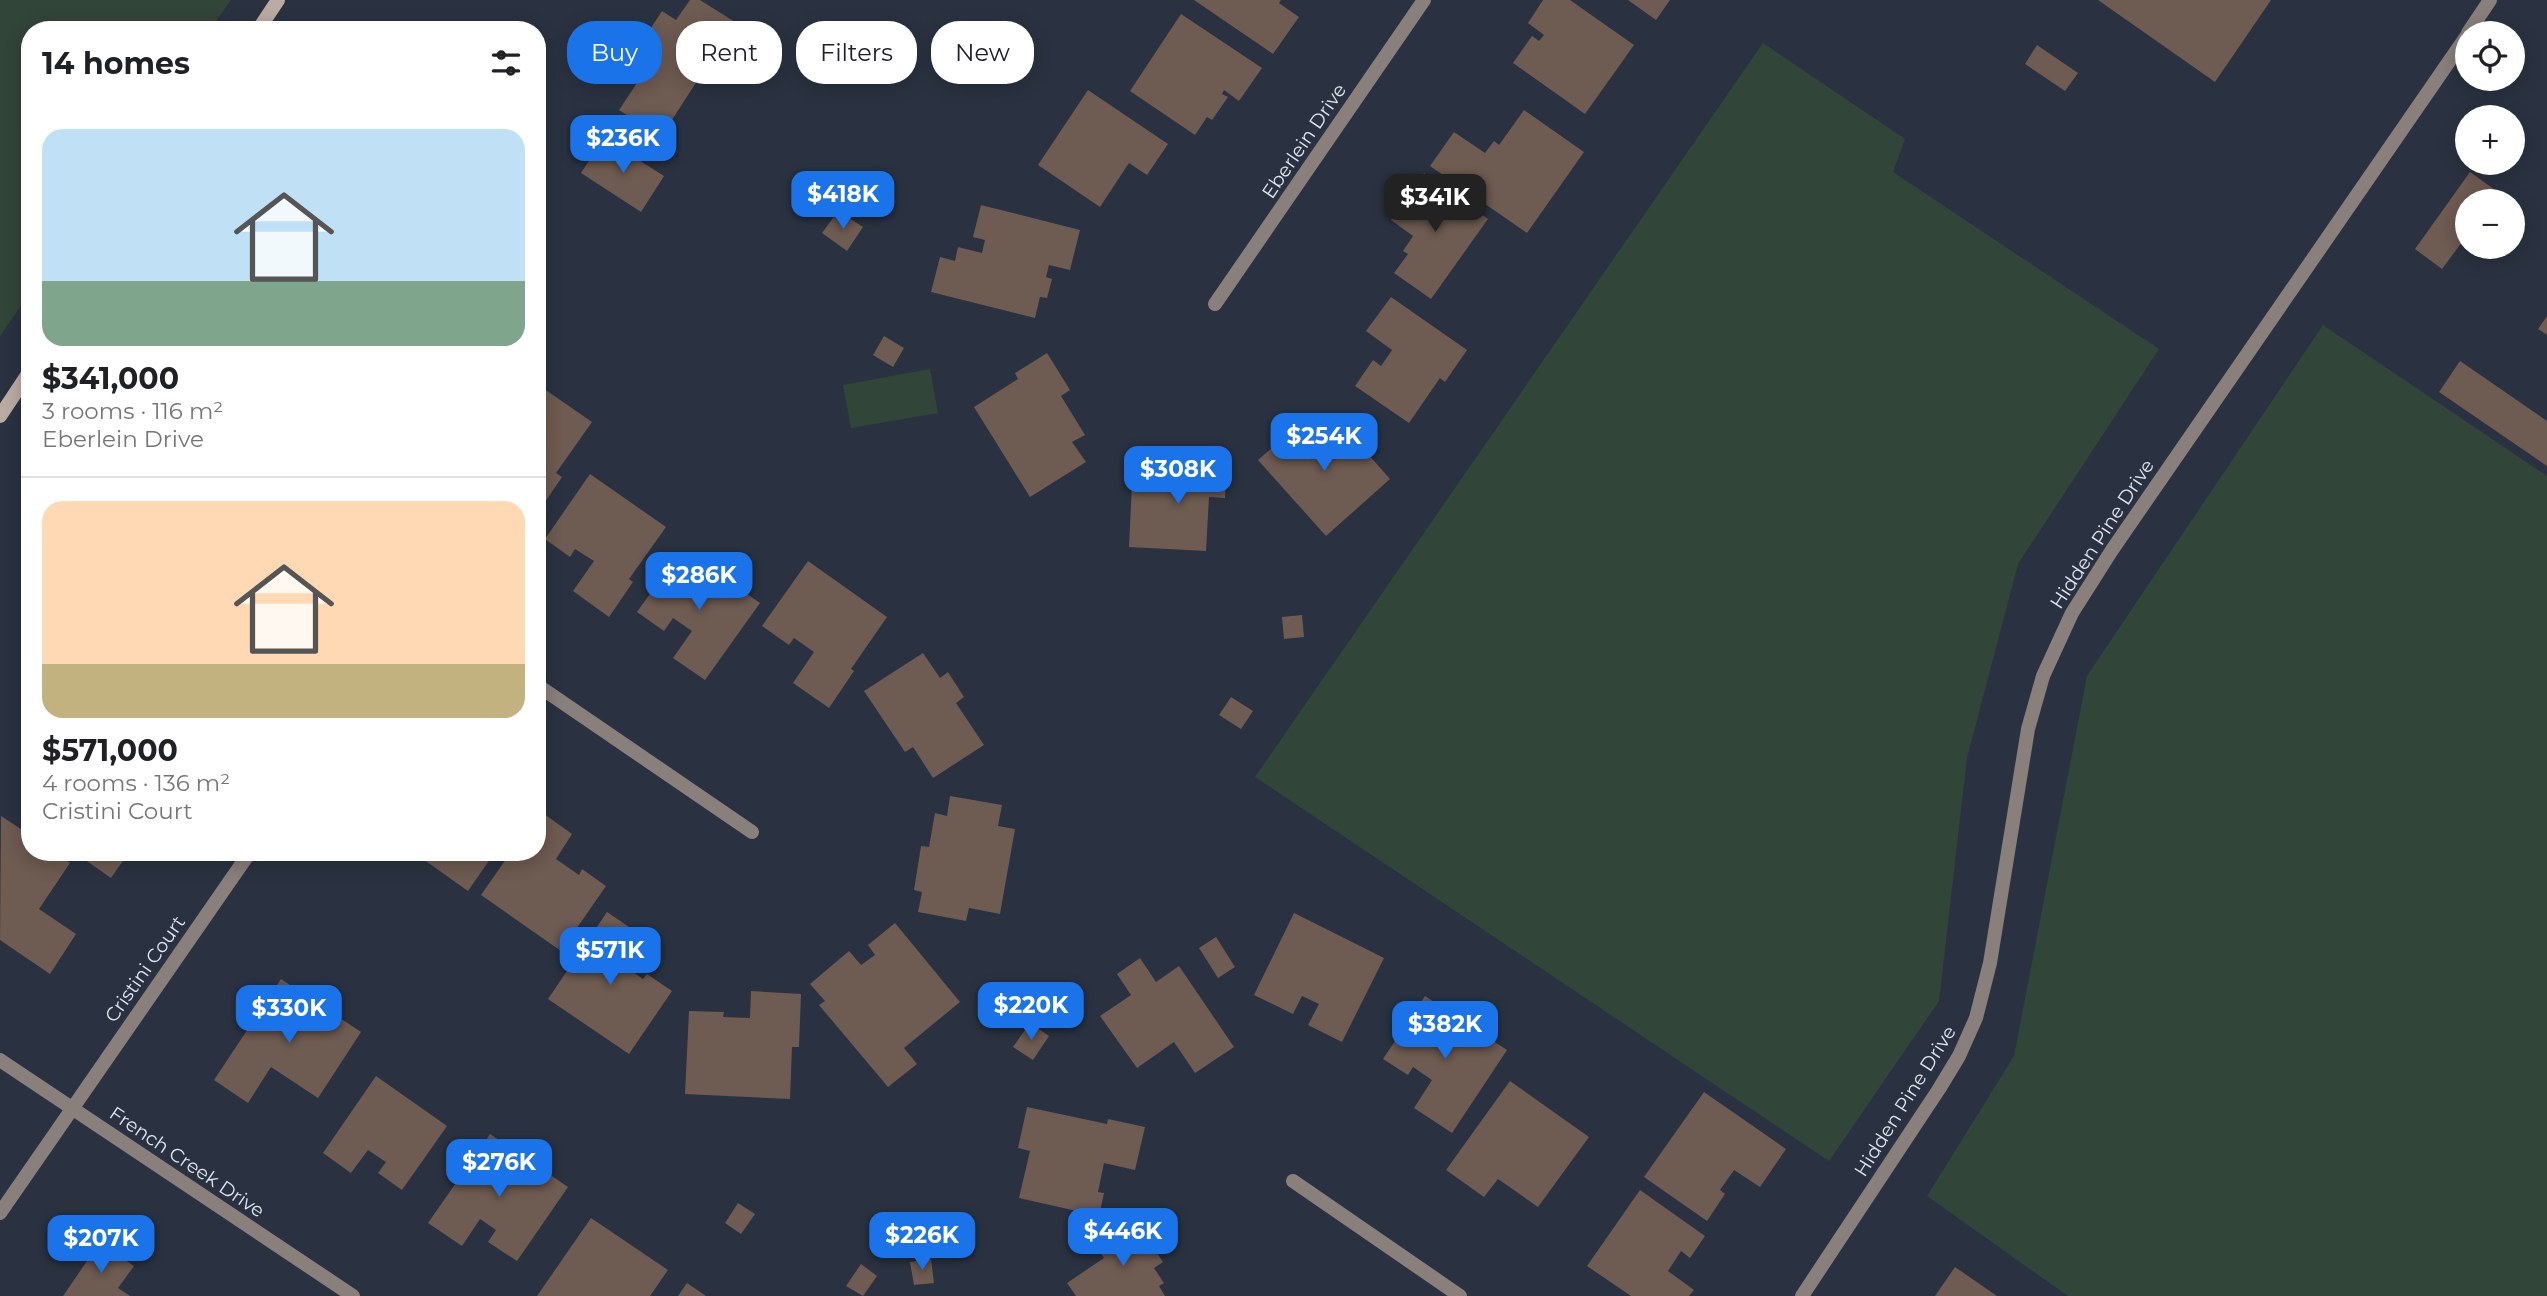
<!DOCTYPE html>
<meta charset="utf-8">
<style>
:root{--surface:#fff;--page:#f6f6f6;--text:#202124;--muted:#757577;--line:#e0e0e0;--accent:#1a73e8}
body{margin:0;font-family:Montserrat,sans-serif;background:var(--page);color:var(--text);height:100vh;display:flex;flex-direction:column;font-size:26px;white-space:nowrap}
*{box-sizing:border-box;margin:0}
p{font-size:23px;color:var(--muted)}
.icon{flex:none;width:38px;height:38px;fill:none;stroke:currentColor;stroke-width:2;stroke-linecap:round;stroke-linejoin:round}
.map{position:relative;flex:1;overflow:hidden}
.details{position:absolute;left:21px;top:21px;width:525px;height:840px;display:flex;flex-direction:column;background:var(--surface);border-radius:28px;box-shadow:0 4px 18px #0003}
.details>*{flex:none}
.banner{position:absolute;left:567px;top:21px;width:665px;height:63px;display:flex;gap:14px}
.buttons{position:absolute;left:2455px;top:21px;display:grid;gap:14px}
.buttons a{display:grid;place-items:center;width:70px;height:70px;border-radius:50%;background:var(--surface);box-shadow:0 4px 18px #0003;font-size:35px}
.price{position:absolute;translate:-50% -60px;padding:0 16px;border-radius:14px;background:var(--accent);color:#fff;font-size:23px;line-height:46px;filter:drop-shadow(0 2px 4px #0008)}
.price::after{content:'';position:absolute;left:50%;top:42px;width:21px;height:16px;margin-left:-10px;background:inherit;clip-path:polygon(0 0,100% 0,50% 100%)}
.price.selected{background:#222;color:#fff}
ul{padding:0;list-style:none}
li{display:grid;align-content:center;gap:14px;height:371px;padding:0 21px}
li+li{border-top:2px solid var(--line)}
li span{display:grid;place-items:center;height:217px;border-radius:21px;color:#555}
li>.icon{margin-inline-start:auto}
span .icon{width:126px;height:126px;fill:#fffc;stroke-width:1}
li b{font-size:30px}
h2{display:flex;justify-content:space-between;align-items:center;height:84px;padding:0 21px;font-size:30px}
.chip{padding:0 24px;border-radius:28px;background:var(--surface);box-shadow:0 4px 18px #0003;font-size:24px;line-height:63px}
.chip.selected{background:var(--accent);color:#fff}
.map>svg:first-child{display:block}
.green{fill:#324539}
.building{fill:#6e5b51}
.lines{fill:none;stroke-linecap:round;stroke-linejoin:round}
.street{stroke:#897f7b;stroke-width:14}
.secondary{stroke:#baaba4;stroke-width:14}
.labels{text-anchor:middle;dominant-baseline:central;stroke-width:6;stroke-linejoin:round;paint-order:stroke}
.street-label{font-size:19px;fill:#dfe4ee;stroke:#2a3241}
</style>
<div class="map">
<svg width="2547" height="1296" viewBox="0 0 2547 1296">
<rect width="100%" height="100%" fill="#2a3241"/>
<path class="green" d="M0,0H231L210,30H30V293L0,336Z
M1763,43L1905,139L1893,172L2159,349L2018,564L1967,758L1939,1001L1829,1161L1255,777Z
M2323,325L2547,476V1296H2068L1927,1196L2014,1056L2087,676Z
M930,369L938,413L851,428L843,385Z"/>
<path class="building" d="M690,0H700L735,22L661,137L619,110L639,80L624,69L662,11L676,20Z
M1194,0H1281L1279,3L1299,17L1273,54Z
M1543,0H1570L1634,45L1585,114L1513,63L1532,36L1539,41L1544,35L1528,23Z
M1628,0H1670L1656,20Z
M2098,0H2271L2215,82Z
M1181,14L1262,68L1239,101L1224,90L1222,94L1228,97L1212,120L1207,117L1195,135L1130,91Z
M2037,45L2078,73L2065,91L2025,64Z
M1088,90L1168,144L1147,175L1129,163L1100,207L1038,165Z
M1524,110L1584,152L1527,233L1430,166L1454,132L1485,153L1494,141L1499,145Z
M604,138L664,176L641,212L581,173Z
M2470,172L2498,192L2491,201H2468V234L2442,269L2415,249Z
M1424,173L1488,219L1431,299L1394,273L1408,254L1403,251L1413,236L1391,220Z
M981,205L1080,230L1070,270L1049,265L1046,277L1052,279L1047,298L1040,297L1035,318L931,292L940,257L955,261L958,247L982,253L985,240L973,237Z
M838,211L863,227L847,251L822,233Z
M1391,297L1467,350L1445,382L1440,378L1409,423L1355,386L1373,360L1381,366L1392,350L1366,331Z
M2547,316V335L2538,329Z
M884,336L904,348L893,367L873,355Z
M1047,353L1070,390L1061,396L1085,435L1072,442L1086,462L1030,497L974,407L1018,379L1015,373Z
M2460,361L2547,421V466L2439,392Z
M537,384L592,422L556,473L562,477L539,511Z
M1337,419L1390,479L1326,536L1258,460L1303,421L1317,437Z
M1178,453L1227,456L1225,498L1209,497L1206,551L1129,547L1132,484L1173,486V492H1177Z
M590,474L666,527L629,579L633,582L609,617L573,591L594,561L575,549L570,557L545,539Z
M679,553L700,568L703,563L760,603L705,680L673,658L692,631L673,618L664,631L637,612Z
M808,561L887,617L851,669L854,671L829,708L793,683L814,652L794,638L789,645L762,626Z
M1302,615L1304,637L1284,639L1282,617Z
M923,653L940,678L948,672L964,697L956,703L984,745L933,778L913,747L905,752L864,691Z
M1231,697L1253,711L1241,729L1219,715Z
M950,796L1002,805L998,826L1015,829L1000,914L969,908L966,921L918,912L922,892L914,890L921,846L929,847L935,813L947,816Z
M540,811L572,834L556,859L579,875L582,869L606,886L561,951L481,895L511,852H537Z
M1,816L30,835V852H55L70,863L39,909L76,934L50,974L0,940Z
M74,852H129L111,878Z
M413,852H495L468,891Z
M607,912L641,935L622,964L643,979L647,974L672,991L629,1054L548,999Z
M1294,913L1384,958L1342,1042L1308,1025L1319,1004L1302,996L1293,1014L1254,995Z
M895,923L960,1002L904,1048L917,1064L888,1087L819,1005L825,1001L810,984L849,951L861,965L875,955L868,945Z
M1216,937L1235,967L1218,978L1199,948Z
M1140,958L1156,982L1179,966L1234,1047L1195,1073L1174,1042L1137,1068L1100,1016L1131,995L1117,974Z
M281,979L361,1032L318,1098L271,1067L248,1103L214,1080Z
M751,991L801,994L799,1047H792L790,1099L685,1094L689,1011L724,1012L723,1017L750,1018Z
M1425,996L1507,1050L1452,1133L1414,1108L1432,1080L1413,1067L1408,1075L1383,1059Z
M1030,1023L1049,1036L1033,1060L1013,1047Z
M376,1076L447,1126L402,1190L378,1173L386,1162L368,1150L351,1173L323,1153Z
M1510,1081L1589,1137L1538,1207L1498,1179L1484,1197L1446,1170Z
M1704,1092L1786,1149L1760,1187L1734,1170L1720,1190L1725,1194L1707,1221L1644,1177Z
M1027,1107L1107,1124L1108,1119L1145,1127L1135,1170L1104,1163L1098,1192L1104,1193L1099,1216L1019,1198L1030,1151L1018,1148Z
M490,1134L568,1187L517,1261L488,1242L496,1230L480,1219L462,1246L428,1223Z
M1640,1190L1705,1236L1690,1258L1681,1251L1668,1271L1694,1290L1689,1296H1631L1587,1266Z
M738,1203L755,1214L741,1234L725,1223Z
M591,1218L668,1270L650,1296H537Z
M1137,1222L1163,1262L1154,1268L1164,1283L1159,1286L1165,1296H1076L1067,1283L1104,1258L1097,1248Z
M100,1242L134,1266L118,1288L130,1296H63Z
M931,1259L934,1283L914,1285L910,1262Z
M861,1264L877,1276L863,1296L846,1286Z
M1955,1267L1997,1296H1935Z
M687,1283L706,1296H678Z"/>
<g class="lines">
<path class="street" d="M2468,33L2490,0
M1215,304L1424,0
M537,685L752,832
M0,1060L353,1296
M1293,1181L1460,1296
M0,1213L250,852
M1802,1296L1939,1089L1959,1056L1976,1018L1990,963L2028,729L2043,676L2072,613L2112,550L2468,34"/>
<path class="secondary" d="M258,30L278,0
M0,416L30,371"/>
</g>
<g class="labels">
<g class="street-label">
<text transform="translate(1304 141) rotate(-56)">Eberlein Drive</text>
<text transform="translate(2102 534) rotate(-57)">Hidden Pine Drive</text>
<text transform="translate(145 969) rotate(-55)">Cristini Court</text>
<text transform="translate(1905 1101) rotate(-58)">Hidden Pine Drive</text>
<text transform="translate(187 1162) rotate(34)">French Creek Drive</text>
</g>
</g>
</svg>
<div class="buttons">
<a><svg class="icon" aria-label="locate" viewBox="0 0 24 24"><circle cx="12" cy="12" r="6"/><path d="M12 2v4M12 18v4M2 12h4M18 12h4"/></svg></a>
<a>+</a>
<a>−</a>
</div>
<b class="price" style="left:623px;top:175px">$236K</b>
<b class="price" style="left:843px;top:231px">$418K</b>
<b class="price selected" style="left:1435px;top:234px">$341K</b>
<b class="price" style="left:1324px;top:473px">$254K</b>
<b class="price" style="left:1178px;top:506px">$308K</b>
<b class="price" style="left:699px;top:612px">$286K</b>
<b class="price" style="left:610px;top:987px">$571K</b>
<b class="price" style="left:1031px;top:1042px">$220K</b>
<b class="price" style="left:289px;top:1045px">$330K</b>
<b class="price" style="left:1445px;top:1061px">$382K</b>
<b class="price" style="left:499px;top:1199px">$276K</b>
<b class="price" style="left:1123px;top:1268px">$446K</b>
<b class="price" style="left:922px;top:1272px">$226K</b>
<b class="price" style="left:101px;top:1275px">$207K</b>
<div class="banner">
<a class="chip selected">Buy</a>
<a class="chip">Rent</a>
<a class="chip">Filters</a>
<a class="chip">New</a>
</div>
<section class="details">
<h2>14 homes<svg class="icon" aria-label="filters" viewBox="0 0 24 24"><path d="M4 7h16M4 17h16"/><circle cx="9" cy="7" r="2"/><circle cx="15" cy="17" r="2"/></svg></h2>
<ul>
<li><span style="background:linear-gradient(#bfe0f5 70%,#7fa58c 0)"><svg class="icon" aria-label="home" viewBox="0 0 24 24"><path d="M3 11l9-7 9 7M6 9v11h12V9"/></svg></span><div><b>$341,000</b><p>3 rooms · 116 m²</p><p>Eberlein Drive</p></div></li>
<li><span style="background:linear-gradient(#ffd9b3 75%,#c2b280 0)"><svg class="icon" aria-label="home" viewBox="0 0 24 24"><path d="M3 11l9-7 9 7M6 9v11h12V9"/></svg></span><div><b>$571,000</b><p>4 rooms · 136 m²</p><p>Cristini Court</p></div></li>
</ul>
</section>
</div>
